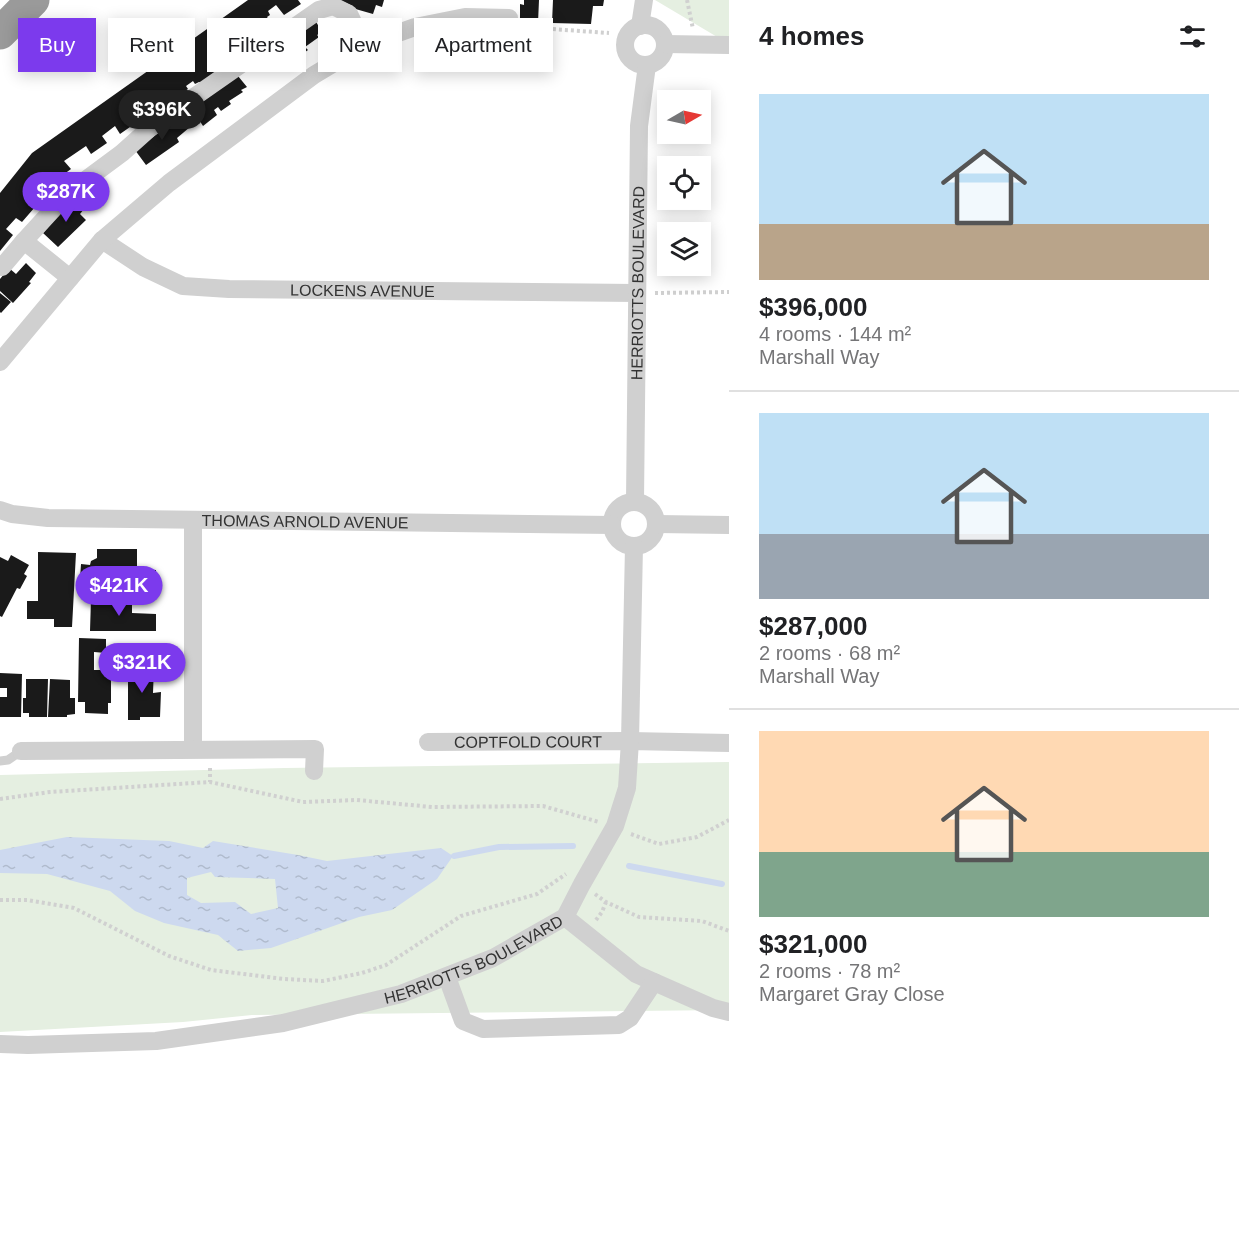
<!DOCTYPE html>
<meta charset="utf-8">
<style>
:root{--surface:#fff;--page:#f2f2f2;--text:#202124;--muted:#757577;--line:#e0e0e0;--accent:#7c3aed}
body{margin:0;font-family:Arial,sans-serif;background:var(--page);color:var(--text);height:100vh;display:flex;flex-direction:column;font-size:22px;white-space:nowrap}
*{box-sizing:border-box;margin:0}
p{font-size:20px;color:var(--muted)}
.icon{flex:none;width:33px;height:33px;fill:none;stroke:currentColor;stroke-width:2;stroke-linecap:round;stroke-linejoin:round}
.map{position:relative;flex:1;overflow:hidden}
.details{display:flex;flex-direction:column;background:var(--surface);width:510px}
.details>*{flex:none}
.top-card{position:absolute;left:18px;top:18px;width:570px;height:54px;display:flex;gap:12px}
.needle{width:39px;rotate:81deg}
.fabs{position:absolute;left:657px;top:90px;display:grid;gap:12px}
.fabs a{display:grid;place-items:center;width:54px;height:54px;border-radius:0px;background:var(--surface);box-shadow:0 3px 15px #0003;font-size:30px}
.price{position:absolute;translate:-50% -51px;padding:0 14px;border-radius:21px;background:var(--accent);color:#fff;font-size:20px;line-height:39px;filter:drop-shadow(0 2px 3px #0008)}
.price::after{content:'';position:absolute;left:50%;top:36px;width:18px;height:14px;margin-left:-9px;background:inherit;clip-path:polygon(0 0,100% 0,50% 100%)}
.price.on{background:#222;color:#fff}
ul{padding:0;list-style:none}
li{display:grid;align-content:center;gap:12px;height:318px;padding:0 30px}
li+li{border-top:2px solid var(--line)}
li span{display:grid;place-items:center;height:186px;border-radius:0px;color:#555}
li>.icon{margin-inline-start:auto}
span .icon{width:108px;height:108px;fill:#fffc;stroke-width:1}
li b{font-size:26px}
h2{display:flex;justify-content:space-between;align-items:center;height:72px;padding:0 30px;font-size:26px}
.chip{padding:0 21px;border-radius:0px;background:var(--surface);box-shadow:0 3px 15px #0003;font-size:21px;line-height:54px}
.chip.on{background:var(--accent);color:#fff}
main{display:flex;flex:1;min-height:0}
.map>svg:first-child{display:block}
.green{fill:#e5efe1}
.water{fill:url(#water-ripples);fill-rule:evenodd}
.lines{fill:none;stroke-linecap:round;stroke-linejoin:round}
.stream{stroke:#cdd9ef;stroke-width:6}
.building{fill:#1a1a1a}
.path{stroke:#d0d0d0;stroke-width:4;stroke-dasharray:3 3;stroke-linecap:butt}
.service{stroke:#d0d0d0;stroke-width:9}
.minor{stroke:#d0d0d0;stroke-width:18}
.motorway{stroke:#9a9a9a;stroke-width:33}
.labels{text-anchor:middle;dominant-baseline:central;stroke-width:6;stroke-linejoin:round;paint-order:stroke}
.street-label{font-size:16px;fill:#333;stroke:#fff}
</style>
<main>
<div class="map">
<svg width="729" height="1241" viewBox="0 0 729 1241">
<defs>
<pattern id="water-ripples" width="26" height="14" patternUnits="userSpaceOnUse" patternTransform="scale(1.5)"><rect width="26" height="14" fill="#cdd9ef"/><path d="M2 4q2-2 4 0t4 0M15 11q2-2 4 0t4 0" fill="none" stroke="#b0bbcd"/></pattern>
</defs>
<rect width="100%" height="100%" fill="#fff"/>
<path class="green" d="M655,0H729V44Z
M729,762V1010L252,1015L183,1022L0,1032V775L285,768Z"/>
<path class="water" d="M67,837L169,841L203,848L213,841L298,855L327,861L441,848L453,856L437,879L392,910L359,917L271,948L238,951L218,935L164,923L135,911L110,891L47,874L0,873V850ZM211,872L215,877L275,879L278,908L251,914L235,902L201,903L187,895V878Z"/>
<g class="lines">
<path class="stream" d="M454,856L499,847L573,846
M629,866L722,884"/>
</g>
<path class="building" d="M248,0H298L301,4L284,15L276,5L268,11L270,15L267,17L272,25L243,46L238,38L230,44L234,49L228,53L223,46L217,52L224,62L221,65V69L203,83L199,82L195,84L193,81L186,86L188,89L163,106L156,97L145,105L150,113L120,134L115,126L102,136L107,143L91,154L86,146L64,161L71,169L56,180L46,193L37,187L26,199L35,207L22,222L16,218L6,229L13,235L0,251V193L32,153Z
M339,0H384L382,7L376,5L373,14L352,8L353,6Z
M524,0H539L538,23L520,22V4L524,5Z
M553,0H604L603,6H593L591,24L552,23Z
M315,20L322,32L317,35L319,37L305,47L308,50L298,57L295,53L290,55L294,60L279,70L267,55Z
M238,76L247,87L241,90L243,92L229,101L231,104L221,111L218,107L214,110L217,115L203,126L192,109Z
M182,116L190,127L177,138L179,142L146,165L135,150Z
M73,198L84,209L80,214L86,220L58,247L43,233Z
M26,263L36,273L29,282L31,283L13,303L0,291V279L9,268L16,274Z
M0,293L11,302L1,313L0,312Z
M97,549H137V570H156V587H135V581L80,580L81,564L90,565L91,561L97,558Z
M38,552L76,553L72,627H54V619H27V601H38Z
M11,555L29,565L24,574L27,576L20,589L17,588L2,617L0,616V557L8,561Z
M91,599H132V613L156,614V631H90Z
M79,638L106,639V653L94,652V670H109V677H111V703H108V714L85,713V702H78Z
M139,646H162L161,664H138Z
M128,666H154L153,693L161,692L160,717H140V720H128Z
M0,673L22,674L21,717H0V697H7V688H0Z
M26,679H48L47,717H29V713H23V698H26Z
M50,679L70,680V698H75V714L67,715V717H48Z"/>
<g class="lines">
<path class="path" d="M687,0L693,29
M523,27L609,33
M655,293L729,292
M210,768V782
M0,799L50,792L210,782L303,802L357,800L432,807L543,806L599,822
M631,834L659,844L697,837L729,820
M595,894L606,902L639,917L702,921L729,931
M0,900H27L74,908L169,956L211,970L284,979L323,981L362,973L386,965L461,916L537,894L566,874
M596,920L602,912L606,902"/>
<path class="service" d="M0,761L8,760L21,751"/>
<g class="minor">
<circle cx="645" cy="45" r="20"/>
<path d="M640,26L644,0"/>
<path d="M665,44L729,45"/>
<path id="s1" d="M102,240L143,267L183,286L229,289L636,293"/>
<path d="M2,267L24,241"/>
<path d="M70,278L24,241L68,193L122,153L151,127L319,10L333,6L349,14L364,45"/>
<path d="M0,362L102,240L169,183L314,75L364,45L415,27L465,17L509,18"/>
<path id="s2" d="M635,501L639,126L647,65"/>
<circle cx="634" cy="524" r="22"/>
<path id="s3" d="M0,510L12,514L48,518L612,525"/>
<path d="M657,524L729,525"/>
<path id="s4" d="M428,742L630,741L729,743"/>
<path d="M193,749V520"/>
<path d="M21,751L315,749L314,771"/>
<path d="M565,917L636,974L713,1008L729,1012"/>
<path d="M447,977L463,1021L483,1029L619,1025L630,1018L654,982"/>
<path id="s5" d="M0,1044L28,1045L156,1041L283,1023L401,994L493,958L565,917L582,884L615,826L627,788L630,741L634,546"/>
</g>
<path class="motorway" d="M0,33L33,0"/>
</g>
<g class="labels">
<g class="street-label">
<text stroke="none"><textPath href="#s2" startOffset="218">HERRIOTTS BOULEVARD</textPath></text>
<text stroke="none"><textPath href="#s1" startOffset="273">LOCKENS AVENUE</textPath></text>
<text stroke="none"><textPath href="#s3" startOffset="306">THOMAS ARNOLD AVENUE</textPath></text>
<text stroke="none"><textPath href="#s4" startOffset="100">COPTFOLD COURT</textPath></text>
<text stroke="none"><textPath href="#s5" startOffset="486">HERRIOTTS BOULEVARD</textPath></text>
</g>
</g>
</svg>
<div class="fabs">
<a><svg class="needle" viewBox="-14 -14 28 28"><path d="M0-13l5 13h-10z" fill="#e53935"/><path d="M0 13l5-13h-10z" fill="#757577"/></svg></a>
<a><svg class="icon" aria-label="locate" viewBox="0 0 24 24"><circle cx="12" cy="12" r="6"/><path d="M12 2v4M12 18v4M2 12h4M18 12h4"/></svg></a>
<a><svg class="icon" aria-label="layers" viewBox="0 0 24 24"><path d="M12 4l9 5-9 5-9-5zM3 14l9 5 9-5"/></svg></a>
</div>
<b class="price on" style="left:162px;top:141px">$396K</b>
<b class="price" style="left:66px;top:223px">$287K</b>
<b class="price" style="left:119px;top:617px">$421K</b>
<b class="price" style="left:142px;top:694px">$321K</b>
<div class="top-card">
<a class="chip on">Buy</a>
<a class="chip">Rent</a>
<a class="chip">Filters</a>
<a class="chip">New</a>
<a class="chip">Apartment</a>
</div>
</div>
<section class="details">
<h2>4 homes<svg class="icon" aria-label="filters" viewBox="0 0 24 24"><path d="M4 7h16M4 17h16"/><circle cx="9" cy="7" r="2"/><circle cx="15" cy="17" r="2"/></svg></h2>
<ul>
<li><span style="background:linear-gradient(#bfe0f5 70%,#b9a48a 0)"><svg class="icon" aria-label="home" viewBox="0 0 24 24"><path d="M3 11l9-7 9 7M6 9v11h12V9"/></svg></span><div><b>$396,000</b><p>4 rooms · 144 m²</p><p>Marshall Way</p></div></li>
<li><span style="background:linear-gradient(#bfe0f5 65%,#9aa5b1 0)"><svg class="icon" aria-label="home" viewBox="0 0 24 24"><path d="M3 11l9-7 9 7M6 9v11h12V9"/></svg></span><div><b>$287,000</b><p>2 rooms · 68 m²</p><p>Marshall Way</p></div></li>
<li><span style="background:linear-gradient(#ffd9b3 65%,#7fa58c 0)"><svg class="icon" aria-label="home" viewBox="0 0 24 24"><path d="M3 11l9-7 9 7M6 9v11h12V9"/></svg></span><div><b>$321,000</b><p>2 rooms · 78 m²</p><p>Margaret Gray Close</p></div></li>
</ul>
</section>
</main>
